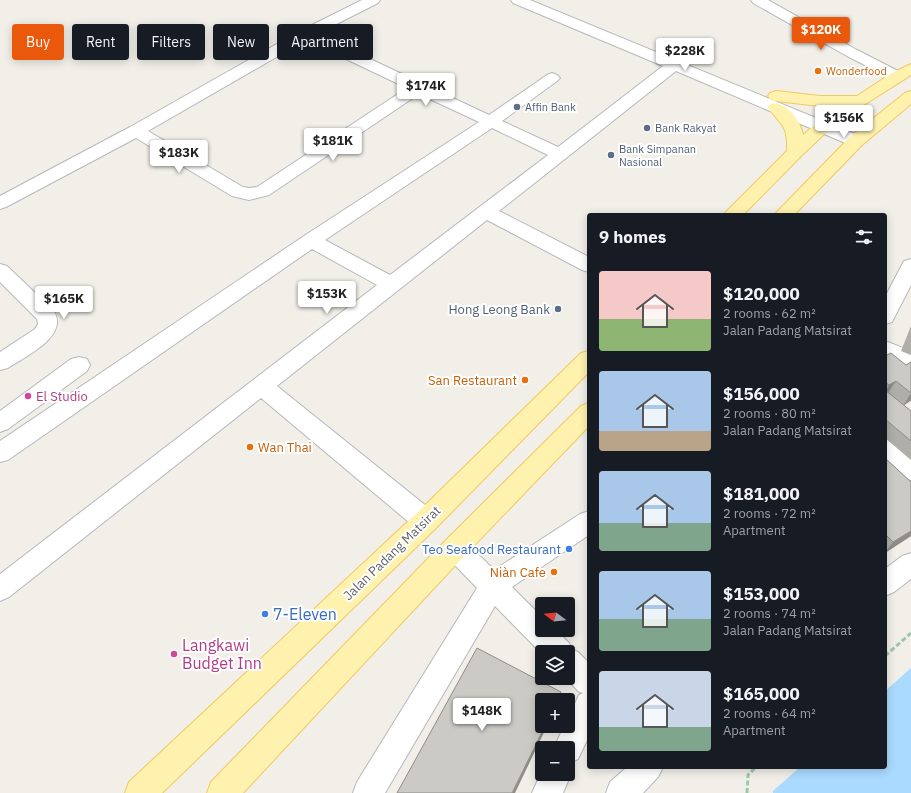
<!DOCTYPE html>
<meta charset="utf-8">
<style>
:root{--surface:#171b24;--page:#242831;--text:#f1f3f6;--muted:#9ea1a6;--accent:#ea580c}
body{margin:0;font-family:"IBM Plex Sans",sans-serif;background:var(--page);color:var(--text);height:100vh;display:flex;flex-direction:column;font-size:15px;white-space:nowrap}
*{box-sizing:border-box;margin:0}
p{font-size:13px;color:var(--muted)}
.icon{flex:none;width:22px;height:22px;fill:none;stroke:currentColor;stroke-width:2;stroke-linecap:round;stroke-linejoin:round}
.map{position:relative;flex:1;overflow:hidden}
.sheet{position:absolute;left:587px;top:213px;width:300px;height:556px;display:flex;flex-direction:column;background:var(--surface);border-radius:4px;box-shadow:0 2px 10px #0003}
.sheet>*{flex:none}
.top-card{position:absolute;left:12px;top:24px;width:380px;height:36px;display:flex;gap:8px}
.needle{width:26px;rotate:286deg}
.controls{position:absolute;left:535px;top:597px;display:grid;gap:8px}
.controls a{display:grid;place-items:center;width:40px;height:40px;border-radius:4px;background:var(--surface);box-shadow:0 2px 10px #0003;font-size:20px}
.price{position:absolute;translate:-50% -34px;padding:0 9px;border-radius:4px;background:#fff;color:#222;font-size:13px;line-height:26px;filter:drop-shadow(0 1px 2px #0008)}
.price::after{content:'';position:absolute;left:50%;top:24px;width:12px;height:9px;margin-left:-6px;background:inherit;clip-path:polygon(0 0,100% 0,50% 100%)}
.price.current{background:var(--accent);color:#fff}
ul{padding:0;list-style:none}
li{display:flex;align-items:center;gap:12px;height:100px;padding:0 12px}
li span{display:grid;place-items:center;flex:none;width:112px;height:80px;border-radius:4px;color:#555}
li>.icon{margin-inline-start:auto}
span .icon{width:48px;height:48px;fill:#fffc;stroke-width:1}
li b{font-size:17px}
h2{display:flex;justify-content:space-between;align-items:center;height:48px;padding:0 12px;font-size:17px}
.chip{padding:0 14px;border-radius:4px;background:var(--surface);box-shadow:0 2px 10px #0003;font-size:14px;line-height:36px}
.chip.current{background:var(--accent);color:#fff}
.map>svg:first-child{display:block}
.water{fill:#aadaff}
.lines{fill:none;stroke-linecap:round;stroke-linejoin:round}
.minor-casing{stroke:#b5b8bc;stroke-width:2}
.major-casing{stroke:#f2c960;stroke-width:2}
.path{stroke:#9cc7a9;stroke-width:3;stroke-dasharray:5 2.5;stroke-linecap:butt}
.minor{fill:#fff;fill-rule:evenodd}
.major{fill:#fff2af;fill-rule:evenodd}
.wall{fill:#afaea9}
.shaded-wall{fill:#8f8d8a}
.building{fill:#cccac5;stroke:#8f8d8a}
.food-dot{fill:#e8710a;stroke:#fff;stroke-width:1.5}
.service-dot{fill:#5c6f8a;stroke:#fff;stroke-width:1.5}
.hotel-dot{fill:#d1479c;stroke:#fff;stroke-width:1.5}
.shop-dot{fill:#3f7fe0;stroke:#fff;stroke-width:1.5}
.labels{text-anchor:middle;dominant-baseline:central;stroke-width:4;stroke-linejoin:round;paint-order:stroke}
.far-food-label{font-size:11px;fill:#c56008;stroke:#fff;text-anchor:start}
.far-service-label{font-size:11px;fill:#4e5e75;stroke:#fff;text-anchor:start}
.service-label{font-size:13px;fill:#4e5e75;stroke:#fff;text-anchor:end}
.food-label{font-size:13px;fill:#c56008;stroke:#fff;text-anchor:end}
.hotel-label{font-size:13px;fill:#b23c85;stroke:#fff;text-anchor:start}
.shop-label{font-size:13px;fill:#366cbe;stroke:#fff;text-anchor:end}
.street-label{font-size:13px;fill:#5f6368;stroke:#fff}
.near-shop-label{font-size:16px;fill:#366cbe;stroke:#fff;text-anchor:start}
.near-hotel-label{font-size:16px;fill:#b23c85;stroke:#fff;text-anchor:start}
</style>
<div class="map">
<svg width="911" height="793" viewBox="0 0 911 793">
<rect width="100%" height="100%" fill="#f1efe8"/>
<path class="water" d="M911,668V793H773V791L800,767H885V691Z"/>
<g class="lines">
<defs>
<path id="minor" d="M362,0H380L378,3L317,34L489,115L547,75L552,73L557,75L560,78L557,81L502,121L558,147L663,66L513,3L511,0H530L862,137L864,141L862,145L856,146L850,145L676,71L499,211L589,257V272L582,270L487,220L277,386L435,513L438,521L435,529L426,532L417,529L261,398L9,597L0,601V574L377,285L312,249L8,460L0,462V441L304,236L479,122L419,94L269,195L249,200L232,196L136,138L6,207L0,209V196L130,127L300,31ZM306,40L407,88L257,187L249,188L243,187L148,131ZM492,128L548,155L390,275L325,240Z
M751,0H768L857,50L902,73L905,76L902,79L897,81L892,79L847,56L753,3Z
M911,259V285L892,322L885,324V297L904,261Z
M0,264L7,266L54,311C69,337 25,356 8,368L0,370V352L35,329L38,324L37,319L0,282Z
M885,341L911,351V368L885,358Z
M79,357L87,359L90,365L87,371L8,429L0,432V411L71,359Z
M885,439L893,441L911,456V480L903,477L885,462Z
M589,511V535L512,587L542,617V630H556L569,643L571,649L578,652L589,663V736L578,759L568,764V748H554L564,726H568V718L579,695L583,693L579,692L566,678H568V652H542V654L495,606L385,793H353L357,782L477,588L446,556L442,548L446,540L455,537L464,540L494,570L580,514Z
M911,553V579L894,592L885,596V569L902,556Z
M568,767L571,774L563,793H532L542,771V774H568Z
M627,767H663L658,777L643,793H606L610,782Z"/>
<path id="major" d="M911,64V75L837,122L801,156L743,215H723L787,151C788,124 781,126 768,107L770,104C786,100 801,121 803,135L825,116L842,106H820L776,101L770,99L768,96L770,93L776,91L820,96H857L892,73Z
M911,91V104L862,145L794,215H774L850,137L905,93Z
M589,351V372L435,529L162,793H125L129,782L417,513L581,353Z
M589,403V426L464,556L243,793H207L211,782L446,540L581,406Z"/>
</defs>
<use href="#minor" class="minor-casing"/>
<use href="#major" class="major-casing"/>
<path class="path" d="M885,656L911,633
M747,793L748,775L756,767"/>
<use href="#minor" class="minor"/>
<use href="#major" class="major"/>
</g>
<path class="wall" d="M911,326V355L901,351Z
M885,356L906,365L911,362V402L910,401L904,405L911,411V460L885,438Z
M885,458L911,482V536L885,553Z"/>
<path class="shaded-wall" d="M896,381L888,393L885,392L889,385Z
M911,393V400L910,401L903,406Z
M911,531V536L885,553L893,542Z
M545,726H547L515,793H512Z"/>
<path class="building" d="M891,353L906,365L911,362V393L896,381L889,385L885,382V356Z
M885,390L911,411V441L885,419Z
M885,458L911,482V531L893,542L885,534Z
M477,648L561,692L557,700H542V726H545L512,793H397Z"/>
<g class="food-dot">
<circle cx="818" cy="71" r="4"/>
<circle cx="525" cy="380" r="4"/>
<circle cx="250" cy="447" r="4"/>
<circle cx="554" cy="572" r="4"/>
</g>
<g class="service-dot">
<circle cx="517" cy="107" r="4"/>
<circle cx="647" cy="128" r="4"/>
<circle cx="611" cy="155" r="4"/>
<circle cx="558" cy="309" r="4"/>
</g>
<g class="hotel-dot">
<circle cx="28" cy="396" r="4"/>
<circle cx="174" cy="654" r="4"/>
</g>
<g class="shop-dot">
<circle cx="569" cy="549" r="4"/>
<circle cx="265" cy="614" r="4"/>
</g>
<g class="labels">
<g class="far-food-label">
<text x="826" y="71">Wonderfood</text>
</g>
<g class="far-service-label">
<text x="525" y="107">Affin Bank</text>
<text x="655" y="128">Bank Rakyat</text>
<text x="619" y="149">Bank Simpanan<tspan x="619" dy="13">Nasional</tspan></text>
</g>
<g class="service-label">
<text x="550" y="309">Hong Leong Bank</text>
</g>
<g class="food-label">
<text x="517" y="380">San Restaurant</text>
<text x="258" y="447" text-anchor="start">Wan Thai</text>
<text x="546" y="572">Niàn Cafe</text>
</g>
<g class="hotel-label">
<text x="36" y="396">El Studio</text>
</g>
<g class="shop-label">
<text x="561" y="549">Teo Seafood Restaurant</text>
</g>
<g class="street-label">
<text transform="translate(392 553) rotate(-44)">Jalan Padang Matsirat</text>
</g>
<g class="near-shop-label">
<text x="273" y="614">7-Eleven</text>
</g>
<g class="near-hotel-label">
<text x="182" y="645">Langkawi<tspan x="182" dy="18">Budget Inn</tspan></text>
</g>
</g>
</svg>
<div class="controls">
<a><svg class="needle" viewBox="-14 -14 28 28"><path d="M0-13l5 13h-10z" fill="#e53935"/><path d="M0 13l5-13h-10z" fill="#9ea1a6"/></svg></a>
<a><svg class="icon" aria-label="layers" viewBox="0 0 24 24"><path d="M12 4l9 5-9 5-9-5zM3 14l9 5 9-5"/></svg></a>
<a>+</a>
<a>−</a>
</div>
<b class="price current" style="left:821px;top:51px">$120K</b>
<b class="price" style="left:685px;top:72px">$228K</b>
<b class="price" style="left:426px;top:107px">$174K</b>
<b class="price" style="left:844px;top:139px">$156K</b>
<b class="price" style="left:333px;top:162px">$181K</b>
<b class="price" style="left:179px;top:174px">$183K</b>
<b class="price" style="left:327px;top:315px">$153K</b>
<b class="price" style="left:64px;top:320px">$165K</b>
<b class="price" style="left:482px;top:732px">$148K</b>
<div class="top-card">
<a class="chip current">Buy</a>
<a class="chip">Rent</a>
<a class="chip">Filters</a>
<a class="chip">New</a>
<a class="chip">Apartment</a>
</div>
<section class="sheet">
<h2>9 homes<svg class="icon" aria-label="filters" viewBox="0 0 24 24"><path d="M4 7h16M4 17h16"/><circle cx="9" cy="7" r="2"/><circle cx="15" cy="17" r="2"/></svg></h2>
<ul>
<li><span style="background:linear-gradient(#f6c9c9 60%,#8fb573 0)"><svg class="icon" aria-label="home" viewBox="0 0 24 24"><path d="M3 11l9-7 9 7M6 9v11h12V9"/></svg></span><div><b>$120,000</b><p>2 rooms · 62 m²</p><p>Jalan Padang Matsirat</p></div></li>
<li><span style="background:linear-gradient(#a9c7e8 75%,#b9a48a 0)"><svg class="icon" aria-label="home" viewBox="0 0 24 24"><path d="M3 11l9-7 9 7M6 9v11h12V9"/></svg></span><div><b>$156,000</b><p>2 rooms · 80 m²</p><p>Jalan Padang Matsirat</p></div></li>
<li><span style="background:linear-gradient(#a9c7e8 65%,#7fa58c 0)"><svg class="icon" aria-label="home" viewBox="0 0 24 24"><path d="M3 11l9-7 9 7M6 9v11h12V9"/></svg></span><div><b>$181,000</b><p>2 rooms · 72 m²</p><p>Apartment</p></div></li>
<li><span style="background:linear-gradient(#a9c7e8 60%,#7fa58c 0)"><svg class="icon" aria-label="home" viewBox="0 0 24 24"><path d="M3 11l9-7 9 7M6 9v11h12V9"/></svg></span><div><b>$153,000</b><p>2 rooms · 74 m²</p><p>Jalan Padang Matsirat</p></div></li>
<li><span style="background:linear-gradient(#c9d6e8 70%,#7fa58c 0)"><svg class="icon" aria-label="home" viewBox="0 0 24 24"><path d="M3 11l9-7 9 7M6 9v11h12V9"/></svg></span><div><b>$165,000</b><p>2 rooms · 64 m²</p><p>Apartment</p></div></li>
</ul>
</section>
</div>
